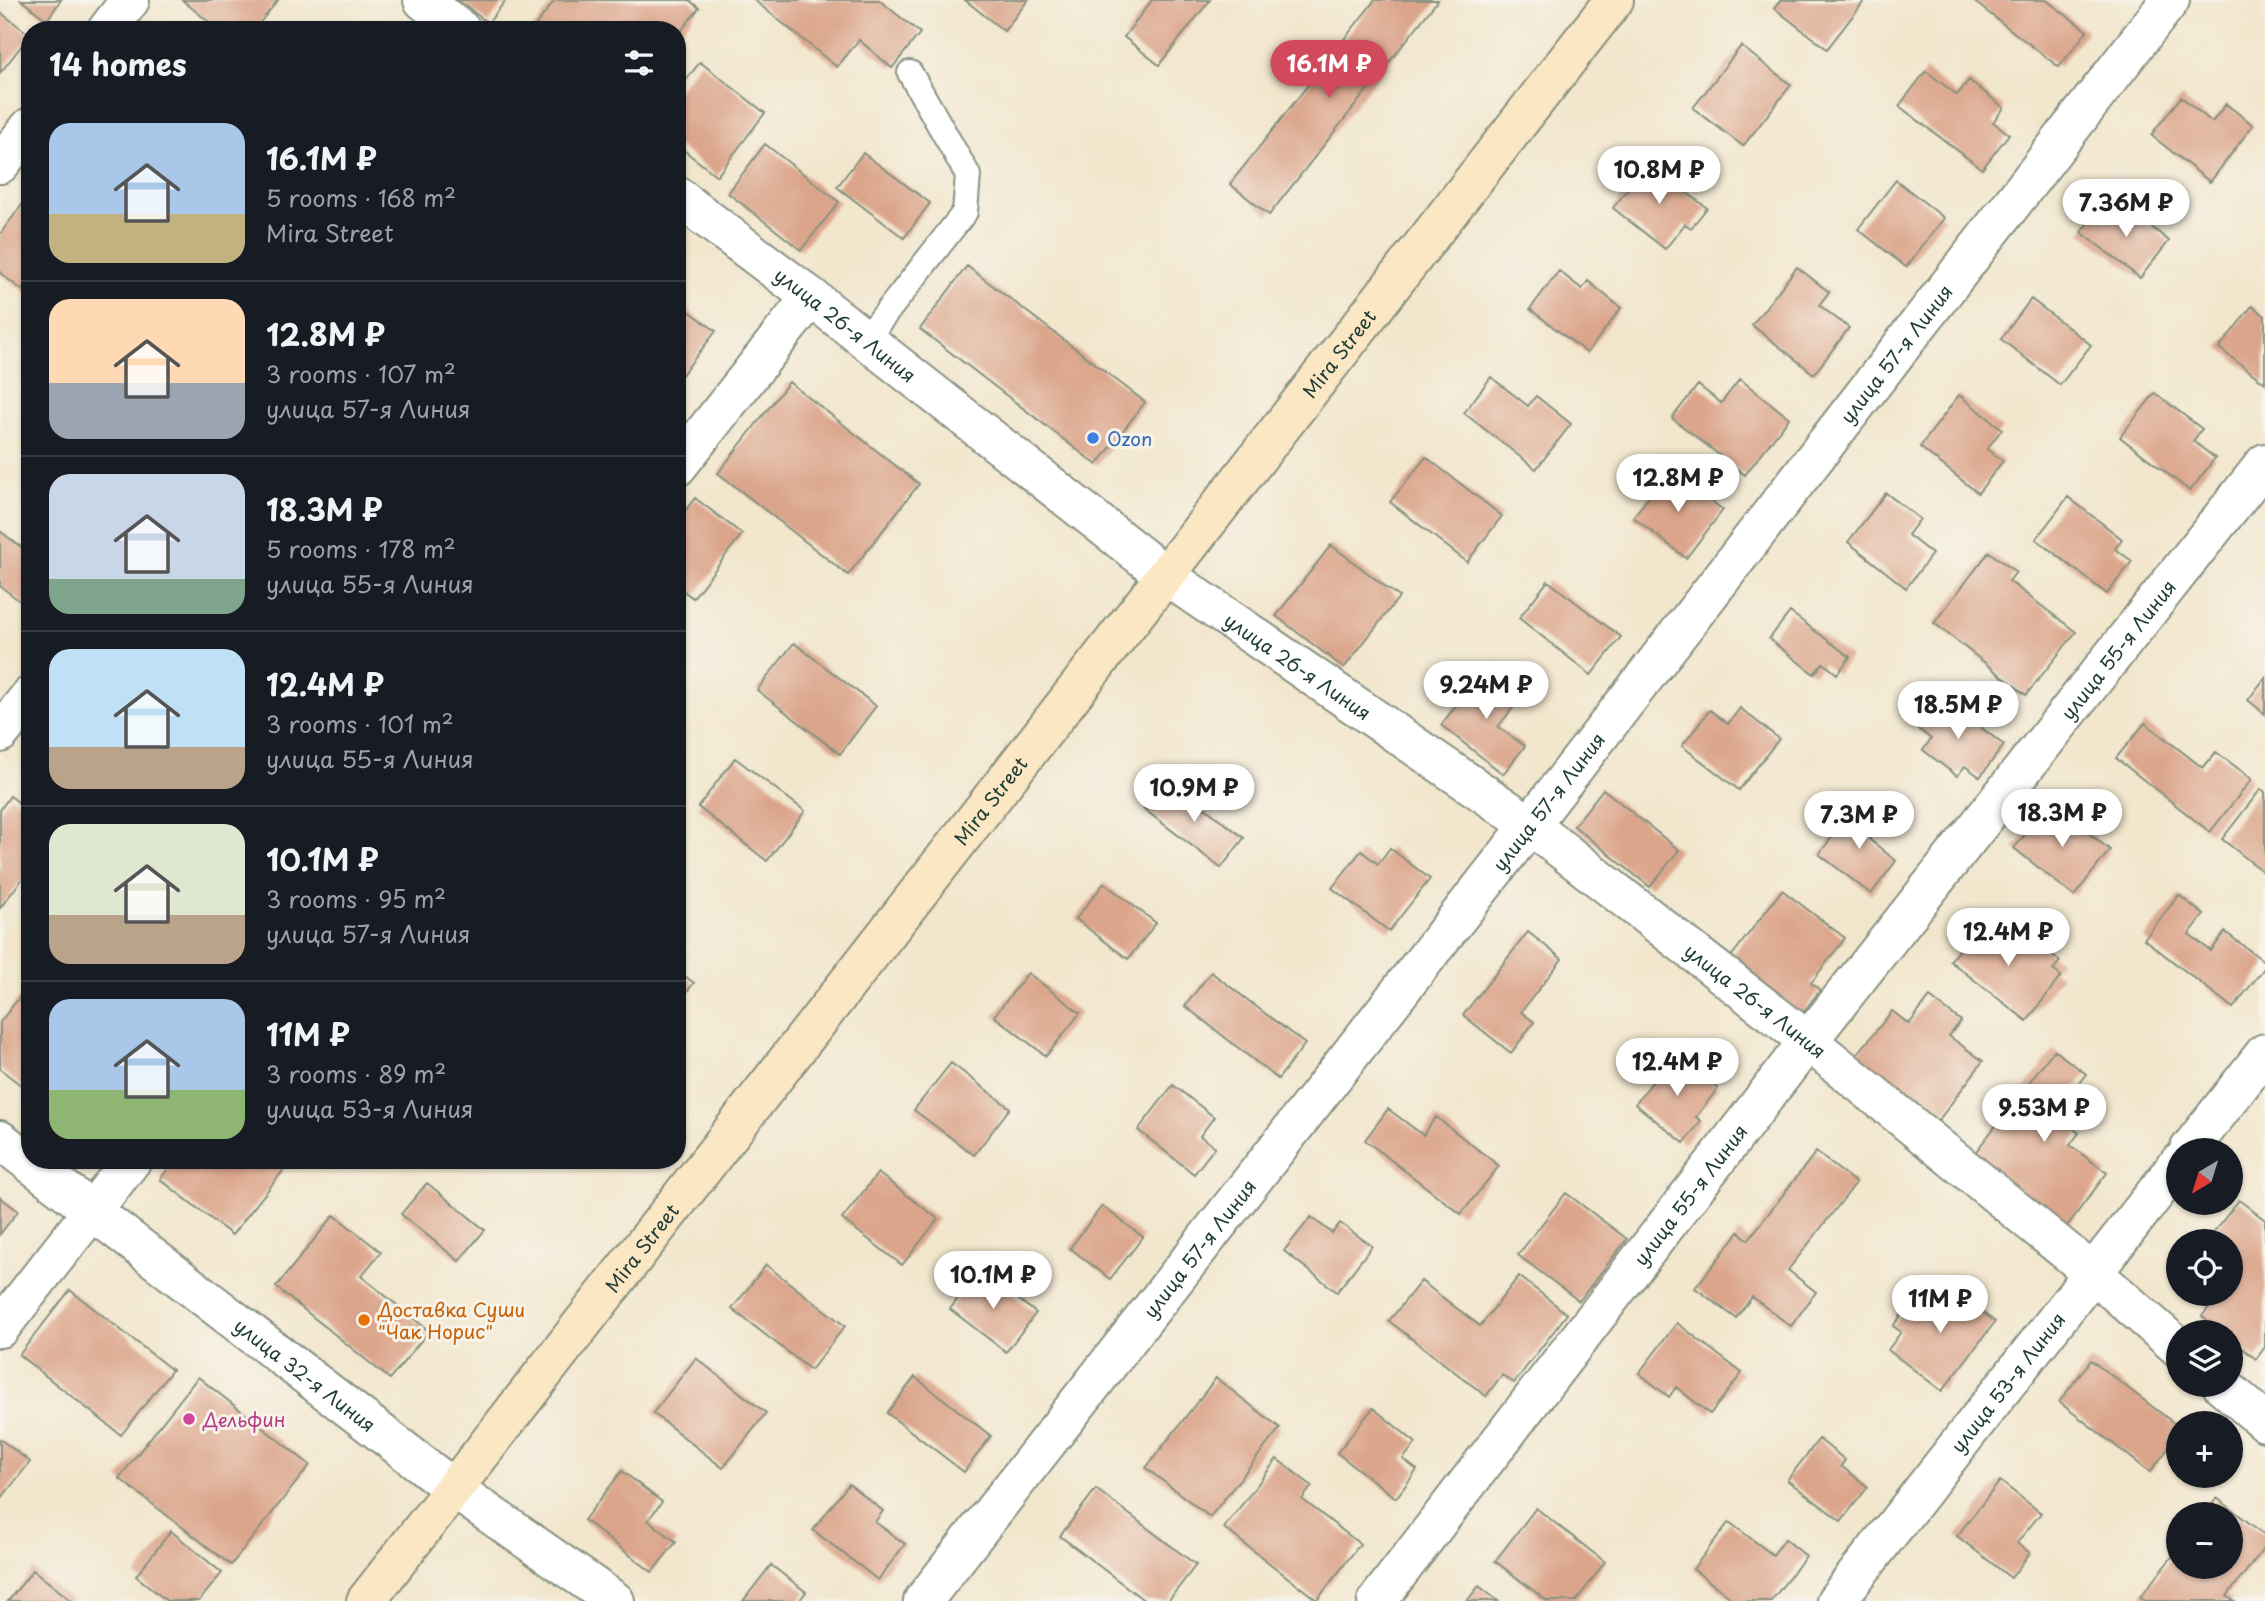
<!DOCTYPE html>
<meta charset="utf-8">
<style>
:root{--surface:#171b24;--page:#242831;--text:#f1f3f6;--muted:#9ea1a6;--line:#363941;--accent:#d1495b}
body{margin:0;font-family:"Playpen Sans",sans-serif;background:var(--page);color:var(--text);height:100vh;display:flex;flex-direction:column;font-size:26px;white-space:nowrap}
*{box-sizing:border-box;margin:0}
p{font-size:23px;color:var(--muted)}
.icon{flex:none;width:38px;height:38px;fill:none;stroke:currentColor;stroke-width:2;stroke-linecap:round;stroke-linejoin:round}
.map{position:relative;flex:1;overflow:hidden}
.drawer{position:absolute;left:21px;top:21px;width:665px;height:1148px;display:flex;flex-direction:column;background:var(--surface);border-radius:28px;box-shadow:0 2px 5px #0004}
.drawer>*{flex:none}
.needle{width:46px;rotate:218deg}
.tools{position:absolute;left:2166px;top:1138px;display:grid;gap:14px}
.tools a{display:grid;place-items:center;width:77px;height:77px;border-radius:50%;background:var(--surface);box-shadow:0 2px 5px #0004;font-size:35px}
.price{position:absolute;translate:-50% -60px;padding:0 16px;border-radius:24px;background:#fff;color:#222;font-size:23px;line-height:46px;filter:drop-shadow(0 2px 4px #0008)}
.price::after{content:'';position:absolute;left:50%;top:42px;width:21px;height:16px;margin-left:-10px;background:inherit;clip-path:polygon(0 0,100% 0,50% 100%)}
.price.selected{background:var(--accent);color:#fff}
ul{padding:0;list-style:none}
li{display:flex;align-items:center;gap:21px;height:175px;padding:0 28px}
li+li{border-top:2px solid var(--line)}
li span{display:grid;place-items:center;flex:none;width:196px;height:140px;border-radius:21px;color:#555}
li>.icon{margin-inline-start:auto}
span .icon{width:84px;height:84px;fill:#fffc;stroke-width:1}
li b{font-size:30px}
h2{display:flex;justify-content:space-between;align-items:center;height:84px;padding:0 28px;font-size:30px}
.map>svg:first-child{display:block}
.building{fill:#dba58b}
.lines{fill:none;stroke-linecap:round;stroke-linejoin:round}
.lane-casing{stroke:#889280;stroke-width:28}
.street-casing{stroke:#889280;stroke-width:42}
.secondary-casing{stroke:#889280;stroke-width:42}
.lane{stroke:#fff;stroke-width:24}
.street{stroke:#fff;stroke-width:38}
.secondary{stroke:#fbe7c3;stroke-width:38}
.shop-dot{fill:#3f7fe0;stroke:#f7f3e8;stroke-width:2.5}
.food-dot{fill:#e8710a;stroke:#f7f3e8;stroke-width:2.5}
.hotel-dot{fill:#d1479c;stroke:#f7f3e8;stroke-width:2.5}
.labels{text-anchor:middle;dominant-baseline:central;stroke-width:6;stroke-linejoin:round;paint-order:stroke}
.street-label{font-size:19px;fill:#1f3d34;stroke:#f7f3e8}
.shop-label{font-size:19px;fill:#366cbe;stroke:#f7f3e8;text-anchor:start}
.food-label{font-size:19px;fill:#c56008;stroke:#f7f3e8;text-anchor:start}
.hotel-label{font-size:19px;fill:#b23c85;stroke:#f7f3e8;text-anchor:start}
</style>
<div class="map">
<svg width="2265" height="1601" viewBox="0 0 2265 1601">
<rect width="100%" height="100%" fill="#f7f3e8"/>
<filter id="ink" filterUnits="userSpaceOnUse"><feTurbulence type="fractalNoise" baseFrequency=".0143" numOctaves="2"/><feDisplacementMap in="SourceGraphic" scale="14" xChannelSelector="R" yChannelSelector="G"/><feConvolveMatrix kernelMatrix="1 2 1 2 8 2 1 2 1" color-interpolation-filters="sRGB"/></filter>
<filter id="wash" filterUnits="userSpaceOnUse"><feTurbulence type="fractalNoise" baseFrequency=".00686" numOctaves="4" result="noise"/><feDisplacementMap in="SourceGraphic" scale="28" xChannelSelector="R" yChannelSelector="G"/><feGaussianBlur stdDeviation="1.57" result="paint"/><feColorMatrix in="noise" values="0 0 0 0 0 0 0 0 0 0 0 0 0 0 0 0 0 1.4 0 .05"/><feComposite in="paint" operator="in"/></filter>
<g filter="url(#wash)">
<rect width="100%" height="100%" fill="#f2e6cd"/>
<g id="blocks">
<path class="building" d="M21,0H61L47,20Z
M182,0H278L254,30H219Z
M458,0H506L488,23Z
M555,0H689L699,8L677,36V30H532Z
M754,0H879L920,33L892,68L859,40L837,67Z
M965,0H1028L1004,31Z
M1152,0H1210L1159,65L1124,37Z
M1375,0H1438L1269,215L1230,184Z
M1781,0H1865L1827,49L1774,8Z
M1972,0H2046L2087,31L2059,67Z
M0,12L30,35L0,73Z
M1741,46L1791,85L1743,146L1693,108Z
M700,62L765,113L717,176L677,145V92Z
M1926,71L1957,95L1969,80L2004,108L1993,122L2009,134L1982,169L1899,106Z
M2181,97L2212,122L2226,104L2253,125L2210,182L2151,135Z
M765,144L839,202L801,250L728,193Z
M863,153L930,203L904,238L837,187Z
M1648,163L1707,208L1691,228L1685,224L1665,249L1613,208Z
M1896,180L1944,218L1906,267L1858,229Z
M27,198L30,199V296L0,273V234Z
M2104,202L2124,218L2130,210L2169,241L2140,278L2081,232Z
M967,266L1145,402L1097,465L920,329Z
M1797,267L1829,292L1819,305L1849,328L1814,374L1752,325Z
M1559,271L1582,289L1588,281L1621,308L1587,353L1530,309Z
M2031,299L2091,345L2060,385L2001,339Z
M677,302L716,331L677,381Z
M2252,306L2265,316V383L2219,348Z
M1491,377L1528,406L1536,396L1571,424L1536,469L1464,413Z
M1740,379L1789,418L1745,475L1672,418L1698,385L1721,403Z
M789,382L919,484L848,575L718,473Z
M2155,393L2202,429L2193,441L2215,458L2190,491L2120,437Z
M1959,395L2002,429L1987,449L2003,461L1978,493L1920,447Z
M1426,457L1502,516L1467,562L1390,502Z
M1670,470L1723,510L1686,558L1633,517Z
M1886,493L1920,519L1908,535L1932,554L1906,588L1848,542Z
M2068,497L2122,539L2115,549L2132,561L2107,594L2036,539Z
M695,498L742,534L693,598L677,586V521Z
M0,531L30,554V599L25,605L0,586Z
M1331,545L1399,597L1344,668L1276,616Z
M1989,552L2016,572L2009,581L2076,632L2026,695L1934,623Z
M1548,581L1621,637L1591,675L1519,618Z
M1790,612L1850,657L1837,674L1823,663L1814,674L1769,639Z
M794,643L876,706L840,754L757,690Z
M1485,668L1522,696L1498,727L1525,746L1503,774L1441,725Z
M2265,678V714L2248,700Z
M1942,698L2004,745L1980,777L1965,766L1957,776L1923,750L1931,739L1918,729Z
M1740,708L1779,739L1739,790L1682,746L1710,710L1728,724Z
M2145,723L2203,768L2216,752L2252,779L2210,832L2116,758Z
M735,758L805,811L767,861L698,807Z
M1167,779L1244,838L1221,868L1144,809Z
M1603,789L1679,850L1650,887L1574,826Z
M2261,789L2265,792V873L2222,839Z
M10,796L30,811V869L0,908V810Z
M2051,803L2110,850L2074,896L2014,848Z
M1857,805L1881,823L1869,839L1896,861L1871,894L1819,854Z
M1390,848L1430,879L1389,931L1332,888L1361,851L1378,864Z
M1104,883L1156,923L1128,959L1076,919Z
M1782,890L1845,938L1811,983L1820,990L1799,1018L1727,962Z
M2179,895L2204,915L2189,934L2211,951L2225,932L2265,962V967L2233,1008L2144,939Z
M1985,917L2028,950L2035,941L2060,961L2053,970L2061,976L2027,1021L1950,961Z
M1528,932L1562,959L1521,1012L1534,1022L1511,1053L1463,1015Z
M677,970L694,983L677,1004Z
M1211,972L1305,1044L1278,1079L1185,1006Z
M1028,973L1080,1013L1046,1056L994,1016Z
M30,984V1092L0,1069V1022Z
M1930,997L1961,1021L1949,1036L1983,1061L1935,1125L1852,1061L1892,1011L1909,1024Z
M2054,1050L2086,1074L2055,1114L2079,1133L2070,1145L2107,1173L2067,1226L1974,1154Z
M1674,1054L1718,1088L1696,1117L1701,1121L1684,1143L1635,1104Z
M951,1063L1010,1108L974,1155L914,1110Z
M1173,1085L1214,1117L1200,1136L1215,1147L1194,1174L1138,1130Z
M1388,1109L1423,1135L1436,1117L1499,1166L1461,1214L1365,1140Z
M1816,1152L1856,1183L1788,1270L1816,1292L1791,1326L1752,1297L1736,1318L1695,1288L1739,1232L1748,1240Z
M175,1160H277L286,1167L232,1235L160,1179Z
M878,1173L938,1219L902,1265L842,1219Z
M427,1183L485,1230L459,1261L401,1214Z
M1566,1193L1627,1239L1579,1301L1518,1255Z
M0,1197L18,1211L0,1234Z
M2239,1200L2265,1220V1347L2256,1359L2231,1339V1332H2222L2202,1316L2214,1301L2205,1293H2231V1241H2207Z
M1102,1206L1143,1237L1110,1279L1070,1248Z
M334,1215L381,1252L361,1276L429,1331L390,1379L276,1287Z
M1311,1217L1332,1233L1340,1223L1372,1246L1337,1292L1284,1251Z
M766,1265L845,1326L811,1370L732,1309Z
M980,1270L1036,1313L1006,1352L950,1309Z
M1519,1276L1567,1314L1514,1383L1502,1375L1486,1396L1389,1321L1421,1281L1480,1326Z
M1941,1281L1995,1322L1942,1391L1888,1350L1901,1332L1893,1326L1911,1303L1919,1309Z
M70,1290L172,1370L121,1435L19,1355Z
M1677,1323L1742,1373L1710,1414L1676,1387L1669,1397L1639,1373Z
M696,1358L766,1413L723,1468L653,1413Z
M2091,1360L2179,1427V1435L2150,1472L2059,1402Z
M198,1377L310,1465L231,1565L119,1478Z
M915,1377L991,1436L964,1472L887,1413Z
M1216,1378L1280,1428L1210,1517L1146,1468Z
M1373,1408L1416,1443L1403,1459L1417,1470L1396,1498L1337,1453Z
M0,1439L30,1462L0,1500Z
M1819,1439L1845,1460L1841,1466L1868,1487L1841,1521L1787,1480Z
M1277,1459L1312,1486L1302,1499L1360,1544L1317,1600L1224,1528Z
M622,1471L662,1502L648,1520L676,1542L652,1572L584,1520Z
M2000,1481L2041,1513L2017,1543L2030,1553L2011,1578L1957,1536Z
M849,1484L883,1511L875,1522L905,1544L878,1580L813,1530Z
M1096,1489L1196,1565L1168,1601H1145L1060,1536Z
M2217,1498L2265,1535V1547L2227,1596L2234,1601H2145L2140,1597L2179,1548V1566H2231V1514H2205Z
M1536,1508L1605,1562L1576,1601H1547L1495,1561Z
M1729,1522L1773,1555L1785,1539L1806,1556L1771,1601H1735L1693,1569Z
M171,1531L222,1573L199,1601H167L136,1576Z
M771,1565L806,1592L799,1601H743Z
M33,1570L72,1601H8Z
M1479,1586L1498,1601H1467Z"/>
</g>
</g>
<g filter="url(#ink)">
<use href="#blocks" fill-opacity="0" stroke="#889280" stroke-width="2"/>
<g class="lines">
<defs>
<path id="lane" d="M865,340L965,212L968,175L910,73"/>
<g id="street">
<path d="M423,0L461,30"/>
<path d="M107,30L130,0"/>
<path d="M0,164L30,127"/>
<path id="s1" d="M677,196L811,297L1165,575L1530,825L1808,1041L2093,1273L2179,1348"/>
<path d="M677,467L811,297"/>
<path d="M0,733L30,696"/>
<path id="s2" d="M0,1140L454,1489L615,1601"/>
<path d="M2189,1150L2265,1053"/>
<path d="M0,1328L132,1160"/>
<path d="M2221,1384L2265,1422"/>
<path id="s3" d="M923,1601L1530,825L2170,0"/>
<path id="s4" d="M1377,1601L1808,1041L2265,463"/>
<path id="s5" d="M1836,1601L2179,1163"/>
</g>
<g id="secondary">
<path id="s6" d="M366,1601L1614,0"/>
</g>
</defs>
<use href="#lane" class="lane-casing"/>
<use href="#street" class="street-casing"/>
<use href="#secondary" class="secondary-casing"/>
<use href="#lane" class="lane"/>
<use href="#street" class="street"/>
<use href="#secondary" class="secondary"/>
</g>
</g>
<circle class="shop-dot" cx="1093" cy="438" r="7"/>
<circle class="food-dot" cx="364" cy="1320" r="7"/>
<circle class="hotel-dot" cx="189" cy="1419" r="7"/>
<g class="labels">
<g class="street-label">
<text stroke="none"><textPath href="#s1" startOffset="212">улица 26-я Линия</textPath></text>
<text stroke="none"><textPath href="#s6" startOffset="1582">Mira Street</textPath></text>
<text stroke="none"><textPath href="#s3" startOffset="1582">улица 57-я Линия</textPath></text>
<text stroke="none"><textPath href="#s4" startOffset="1206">улица 55-я Линия</textPath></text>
<text stroke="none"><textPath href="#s1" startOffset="779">улица 26-я Линия</textPath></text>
<text stroke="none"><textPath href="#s6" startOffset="1015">Mira Street</textPath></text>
<text stroke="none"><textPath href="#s3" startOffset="1015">улица 57-я Линия</textPath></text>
<text stroke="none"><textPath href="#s1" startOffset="1346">улица 26-я Линия</textPath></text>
<text stroke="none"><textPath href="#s4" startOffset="513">улица 55-я Линия</textPath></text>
<text stroke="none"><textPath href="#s6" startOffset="448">Mira Street</textPath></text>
<text stroke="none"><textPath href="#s3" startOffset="448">улица 57-я Линия</textPath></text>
<text stroke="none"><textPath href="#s2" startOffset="385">улица 32-я Линия</textPath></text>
<text stroke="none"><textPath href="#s5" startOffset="278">улица 53-я Линия</textPath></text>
</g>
<g class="shop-label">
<text x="1107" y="438">Ozon</text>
</g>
<g class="food-label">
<text x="378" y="1309">Доставка Суши<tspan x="378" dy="22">"Чак Норис"</tspan></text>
</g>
<g class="hotel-label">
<text x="203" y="1419">Дельфин</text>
</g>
</g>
</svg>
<div class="tools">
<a><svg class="needle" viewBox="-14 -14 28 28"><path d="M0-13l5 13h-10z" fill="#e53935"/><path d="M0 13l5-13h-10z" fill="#9ea1a6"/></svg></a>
<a><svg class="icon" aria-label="locate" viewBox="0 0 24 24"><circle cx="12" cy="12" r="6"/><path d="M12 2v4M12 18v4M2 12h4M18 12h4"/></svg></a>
<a><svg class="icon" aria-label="layers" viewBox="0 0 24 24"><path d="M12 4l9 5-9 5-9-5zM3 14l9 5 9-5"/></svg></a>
<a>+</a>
<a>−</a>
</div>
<b class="price selected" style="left:1329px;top:100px">16.1M ₽</b>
<b class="price" style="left:1659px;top:206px">10.8M ₽</b>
<b class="price" style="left:2126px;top:239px">7.36M ₽</b>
<b class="price" style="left:1678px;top:514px">12.8M ₽</b>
<b class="price" style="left:1486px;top:721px">9.24M ₽</b>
<b class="price" style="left:1958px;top:741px">18.5M ₽</b>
<b class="price" style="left:1194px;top:824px">10.9M ₽</b>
<b class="price" style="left:2062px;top:849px">18.3M ₽</b>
<b class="price" style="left:1859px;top:851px">7.3M ₽</b>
<b class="price" style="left:2008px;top:968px">12.4M ₽</b>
<b class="price" style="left:1677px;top:1098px">12.4M ₽</b>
<b class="price" style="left:2044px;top:1144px">9.53M ₽</b>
<b class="price" style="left:993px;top:1311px">10.1M ₽</b>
<b class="price" style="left:1940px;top:1335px">11M ₽</b>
<section class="drawer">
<h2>14 homes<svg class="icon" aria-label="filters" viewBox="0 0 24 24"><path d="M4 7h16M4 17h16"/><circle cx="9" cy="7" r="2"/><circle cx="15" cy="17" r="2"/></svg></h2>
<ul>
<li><span style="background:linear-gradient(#a9c7e8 65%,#c2b280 0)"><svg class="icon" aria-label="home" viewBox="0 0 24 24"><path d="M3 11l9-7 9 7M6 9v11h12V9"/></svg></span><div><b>16.1M ₽</b><p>5 rooms · 168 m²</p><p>Mira Street</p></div></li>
<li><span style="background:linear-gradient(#ffd9b3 60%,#9aa5b1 0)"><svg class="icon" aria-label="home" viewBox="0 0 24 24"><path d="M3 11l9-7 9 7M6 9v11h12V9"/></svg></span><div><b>12.8M ₽</b><p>3 rooms · 107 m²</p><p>улица 57-я Линия</p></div></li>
<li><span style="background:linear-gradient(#c9d6e8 75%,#7fa58c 0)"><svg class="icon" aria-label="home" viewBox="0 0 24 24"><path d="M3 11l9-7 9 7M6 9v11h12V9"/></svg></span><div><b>18.3M ₽</b><p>5 rooms · 178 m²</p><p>улица 55-я Линия</p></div></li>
<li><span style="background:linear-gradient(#bfe0f5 70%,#b9a48a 0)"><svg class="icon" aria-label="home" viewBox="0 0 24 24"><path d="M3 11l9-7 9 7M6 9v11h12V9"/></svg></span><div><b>12.4M ₽</b><p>3 rooms · 101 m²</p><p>улица 55-я Линия</p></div></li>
<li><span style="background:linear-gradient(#dfe7d0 65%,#b9a48a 0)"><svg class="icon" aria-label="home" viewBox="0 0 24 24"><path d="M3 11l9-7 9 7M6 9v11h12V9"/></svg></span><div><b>10.1M ₽</b><p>3 rooms · 95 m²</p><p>улица 57-я Линия</p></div></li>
<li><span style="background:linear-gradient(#a9c7e8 65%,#8fb573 0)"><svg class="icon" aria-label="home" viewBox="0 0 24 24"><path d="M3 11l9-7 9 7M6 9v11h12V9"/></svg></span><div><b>11M ₽</b><p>3 rooms · 89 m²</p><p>улица 53-я Линия</p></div></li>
</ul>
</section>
</div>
